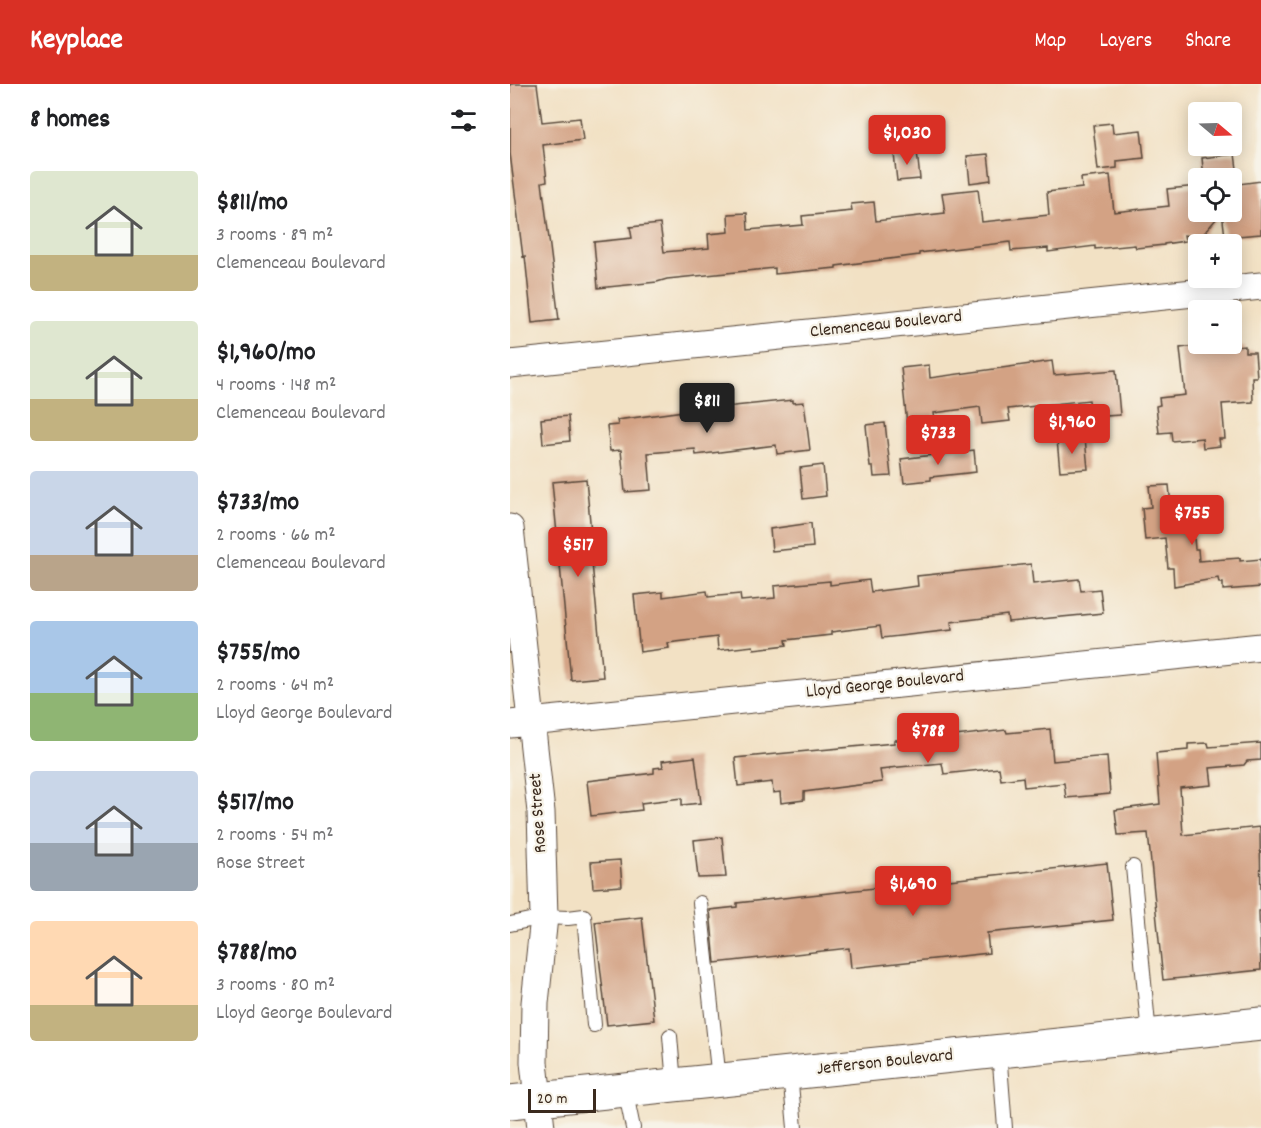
<!DOCTYPE html>
<meta charset="utf-8">
<style>
:root{--surface:#fff;--page:#f6f6f6;--text:#202124;--muted:#757577;--accent:#d93025}
body{margin:0;font-family:Dekko,sans-serif;background:var(--page);color:var(--text);height:100vh;display:flex;flex-direction:column;font-size:22px;white-space:nowrap}
*{box-sizing:border-box;margin:0}
p{font-size:20px;color:var(--muted)}
.icon{flex:none;width:33px;height:33px;fill:none;stroke:currentColor;stroke-width:2;stroke-linecap:round;stroke-linejoin:round}
.map{position:relative;flex:1;overflow:hidden}
.details{display:flex;flex-direction:column;background:var(--surface);width:510px}
.details>*{flex:none}
.needle{width:39px;rotate:109deg}
.buttons{position:absolute;left:678px;top:18px;display:grid;gap:12px}
.buttons a{display:grid;place-items:center;width:54px;height:54px;border-radius:6px;background:var(--surface);box-shadow:0 3px 15px #0003;font-size:30px}
.scale{position:absolute;left:18px;bottom:15px;width:68px;box-sizing:border-box;padding-left:6px;border:3px solid #3b2a1e;border-top:0;font-size:16px;line-height:21px;white-space:nowrap;color:#3b2a1e;-webkit-text-stroke:4px #f7f3e8;paint-order:stroke}
.price{position:absolute;translate:-50% -51px;padding:0 14px;border-radius:6px;background:var(--accent);color:#fff;font-size:20px;line-height:39px;filter:drop-shadow(0 2px 3px #0008)}
.price::after{content:'';position:absolute;left:50%;top:36px;width:18px;height:14px;margin-left:-9px;background:inherit;clip-path:polygon(0 0,100% 0,50% 100%)}
.price.current{background:#222;color:#fff}
ul{padding:0;list-style:none}
li{display:flex;align-items:center;gap:18px;height:150px;padding:0 30px}
li span{display:grid;place-items:center;flex:none;width:168px;height:120px;border-radius:6px;color:#555}
li>.icon{margin-inline-start:auto}
span .icon{width:72px;height:72px;fill:#fffc;stroke-width:1}
li b{font-size:26px}
h2{display:flex;justify-content:space-between;align-items:center;height:72px;padding:0 30px;font-size:26px}
header{display:flex;align-items:center;gap:36px;box-sizing:border-box;height:84px;padding:0 30px;background:var(--accent);color:#fff}
header strong{font-size:28px}
nav{display:flex;gap:33px;margin-inline-start:auto;font-size:21px}
main{display:flex;flex:1;min-height:0}
.map>svg:first-child{display:block}
.building{fill:#d3a284}
.lines{fill:none;stroke-linecap:round;stroke-linejoin:round}
.lane-casing{stroke:#564537;stroke-width:16}
.street-casing{stroke:#564537;stroke-width:29}
.secondary-casing{stroke:#564537;stroke-width:35}
.lane{stroke:#fff;stroke-width:14}
.street{stroke:#fff;stroke-width:27}
.secondary{stroke:#fff;stroke-width:33}
.labels{text-anchor:middle;dominant-baseline:central;stroke-width:4.5;stroke-linejoin:round;paint-order:stroke}
.street-label{font-size:18px;fill:#3b2a1e;stroke:#f7f3e8}
</style>
<header>
<strong>Keyplace</strong>
<nav><a>Map</a><a>Layers</a><a>Share</a></nav>
</header>
<main>
<section class="details">
<h2>8 homes<svg class="icon" aria-label="filters" viewBox="0 0 24 24"><path d="M4 7h16M4 17h16"/><circle cx="9" cy="7" r="2"/><circle cx="15" cy="17" r="2"/></svg></h2>
<ul>
<li><span style="background:linear-gradient(#dfe7d0 70%,#c2b280 0)"><svg class="icon" aria-label="home" viewBox="0 0 24 24"><path d="M3 11l9-7 9 7M6 9v11h12V9"/></svg></span><div><b>$811/mo</b><p>3 rooms · 89 m²</p><p>Clemenceau Boulevard</p></div></li>
<li><span style="background:linear-gradient(#dfe7d0 65%,#c2b280 0)"><svg class="icon" aria-label="home" viewBox="0 0 24 24"><path d="M3 11l9-7 9 7M6 9v11h12V9"/></svg></span><div><b>$1,960/mo</b><p>4 rooms · 148 m²</p><p>Clemenceau Boulevard</p></div></li>
<li><span style="background:linear-gradient(#c9d6e8 70%,#b9a48a 0)"><svg class="icon" aria-label="home" viewBox="0 0 24 24"><path d="M3 11l9-7 9 7M6 9v11h12V9"/></svg></span><div><b>$733/mo</b><p>2 rooms · 66 m²</p><p>Clemenceau Boulevard</p></div></li>
<li><span style="background:linear-gradient(#a9c7e8 60%,#8fb573 0)"><svg class="icon" aria-label="home" viewBox="0 0 24 24"><path d="M3 11l9-7 9 7M6 9v11h12V9"/></svg></span><div><b>$755/mo</b><p>2 rooms · 64 m²</p><p>Lloyd George Boulevard</p></div></li>
<li><span style="background:linear-gradient(#c9d6e8 60%,#9aa5b1 0)"><svg class="icon" aria-label="home" viewBox="0 0 24 24"><path d="M3 11l9-7 9 7M6 9v11h12V9"/></svg></span><div><b>$517/mo</b><p>2 rooms · 54 m²</p><p>Rose Street</p></div></li>
<li><span style="background:linear-gradient(#ffd9b3 70%,#c2b280 0)"><svg class="icon" aria-label="home" viewBox="0 0 24 24"><path d="M3 11l9-7 9 7M6 9v11h12V9"/></svg></span><div><b>$788/mo</b><p>3 rooms · 80 m²</p><p>Lloyd George Boulevard</p></div></li>
</ul>
</section>
<div class="map">
<svg width="751" height="1044" viewBox="0 0 751 1044">
<rect width="100%" height="100%" fill="#f7f3e8"/>
<filter id="ink" filterUnits="userSpaceOnUse"><feTurbulence type="fractalNoise" baseFrequency=".0167" numOctaves="2"/><feDisplacementMap in="SourceGraphic" scale="12" xChannelSelector="R" yChannelSelector="G"/><feConvolveMatrix kernelMatrix="1 2 1 2 8 2 1 2 1" color-interpolation-filters="sRGB"/></filter>
<filter id="wash" filterUnits="userSpaceOnUse"><feTurbulence type="fractalNoise" baseFrequency=".008" numOctaves="4" result="noise"/><feDisplacementMap in="SourceGraphic" scale="24" xChannelSelector="R" yChannelSelector="G"/><feGaussianBlur stdDeviation="1.35" result="paint"/><feColorMatrix in="noise" values="0 0 0 0 0 0 0 0 0 0 0 0 0 0 0 0 0 1.4 0 .05"/><feComposite in="paint" operator="in"/></filter>
<g filter="url(#wash)">
<rect width="100%" height="100%" fill="#f2e1c4"/>
<g id="blocks">
<path class="building" d="M0,0H27L32,38L70,34L73,56L33,61L37,97L32,98L49,236L22,239L15,172L13,173L0,69Z
M602,39L603,49L631,46L634,74L607,77V84L588,86L583,41Z
M407,67L410,95L387,97L384,70Z
M478,70L481,96L460,99L457,72Z
M725,70L729,100L751,97V150L715,153L712,128L691,153L674,151L675,157L654,160V161L626,164L625,161L585,165V162L538,168V164L501,167L500,158L409,169V171L326,182V184L265,190V184L157,195L147,198L88,204L84,158L122,154L120,143L150,140L154,168L199,164L198,150L219,148L218,130L237,129L238,146L293,141L292,132L342,127L341,120L364,118L366,137L435,129L432,109L468,105L472,138L539,131L537,108L572,104L571,94L600,91L604,128L659,122L657,105L688,102V128H722V94H694L692,74Z
M699,260L700,265L735,262V268H745L747,293H742L743,318L712,320L715,355H709L710,362L693,364L692,354L662,357L661,348L649,349L646,322L650,321L649,314L675,311L670,264Z
M542,277L544,291L606,286L610,331L581,333L579,316L498,325L500,337L472,340L470,323L424,329L425,337L397,340L391,284L419,281L420,294Z
M283,316V319L294,318L300,366L267,370L266,361L186,371L185,365L138,369L141,406L115,408L111,366L100,367L97,342L108,341L107,336L181,326L183,323L224,322Z
M58,332L60,357L33,360L31,335Z
M375,339L381,392L364,393L363,383H360L356,341Z
M575,354L578,385L550,387L547,356Z
M464,366L466,388L421,393V396L394,399L391,375Z
M313,381L316,412L293,415L290,384Z
M76,395L81,448H79L93,593L61,596L42,398Z
M659,401L661,422L681,420L685,465H688L689,477L730,474V477L751,475V503L713,506V499H709L708,494L664,502L663,484H658L655,454L635,456L632,424L641,423L639,402Z
M301,439L303,463L262,467L260,445Z
M521,480L523,500L569,495L571,507L590,505L593,529L498,538L497,531L441,538L442,546L372,554L370,542L321,548V551L276,556L277,561L244,565L243,562L208,566L207,553L158,559L159,564L130,568L124,511L153,508V513L197,507L198,513L230,510L231,517L265,514L264,502L320,497V501L359,496L361,508L408,502L407,492Z
M393,638L411,656L496,646L497,649L540,645L543,677L597,672L600,710L556,714L554,699L514,703L513,693L491,696L489,684L434,690L432,679L379,684V685L370,686L372,698L294,708V716L271,719L270,708L263,709L262,698L228,702L225,674L384,659V656H395Z
M698,659L699,663L751,659V676L737,677L734,681L700,684L702,701L670,704L673,751L750,743L751,827H749L751,886L653,896L638,749L608,751L605,726L650,720L646,669L678,666V660Z
M185,673L191,719L172,721V714L131,719L132,726L81,732L77,697L144,689V684L153,683L152,677Z
M212,753L216,793L188,794L184,756Z
M110,776L112,802L83,804L81,778Z
M597,779L603,836L477,849L479,869L341,884L339,864L205,879L200,826L227,823V819Z
M132,833L144,936L97,941L85,838Z"/>
</g>
</g>
<g filter="url(#ink)">
<use href="#blocks" fill-opacity="0" stroke="#564537" stroke-width="1.5"/>
<g class="lines">
<defs>
<path id="lane" d="M623,783L639,951
M190,819L209,996
M0,840L34,833L58,834L74,832L84,941
M160,952L164,1000
M489,967L495,1044
M280,989L285,1044
M115,1005L123,1044"/>
<path id="street" d="M0,280L751,202
M0,444L31,728L34,833L25,919L24,978L31,1044
M0,640L751,563"/>
<path id="secondary" d="M0,1018L751,940"/>
</defs>
<use href="#lane" class="lane-casing"/>
<use href="#street" class="street-casing"/>
<use href="#secondary" class="secondary-casing"/>
<use href="#lane" class="lane"/>
<use href="#street" class="street"/>
<use href="#secondary" class="secondary"/>
</g>
</g>
<g class="labels">
<g class="street-label">
<text transform="translate(376 241) rotate(-6)">Clemenceau Boulevard</text>
<text transform="translate(375 601) rotate(-6)">Lloyd George Boulevard</text>
<text transform="translate(29 729) rotate(-94)">Rose Street</text>
<text transform="translate(375 979) rotate(-6)">Jefferson Boulevard</text>
</g>
</g>
</svg>
<div class="buttons">
<a><svg class="needle" viewBox="-14 -14 28 28"><path d="M0-13l5 13h-10z" fill="#e53935"/><path d="M0 13l5-13h-10z" fill="#757577"/></svg></a>
<a><svg class="icon" aria-label="locate" viewBox="0 0 24 24"><circle cx="12" cy="12" r="6"/><path d="M12 2v4M12 18v4M2 12h4M18 12h4"/></svg></a>
<a>+</a>
<a>−</a>
</div>
<div class="scale">20 m</div>
<b class="price" style="left:397px;top:82px">$1,030</b>
<b class="price current" style="left:197px;top:350px">$811</b>
<b class="price" style="left:562px;top:371px">$1,960</b>
<b class="price" style="left:428px;top:382px">$733</b>
<b class="price" style="left:682px;top:462px">$755</b>
<b class="price" style="left:68px;top:494px">$517</b>
<b class="price" style="left:418px;top:680px">$788</b>
<b class="price" style="left:403px;top:833px">$1,690</b>
</div>
</main>
